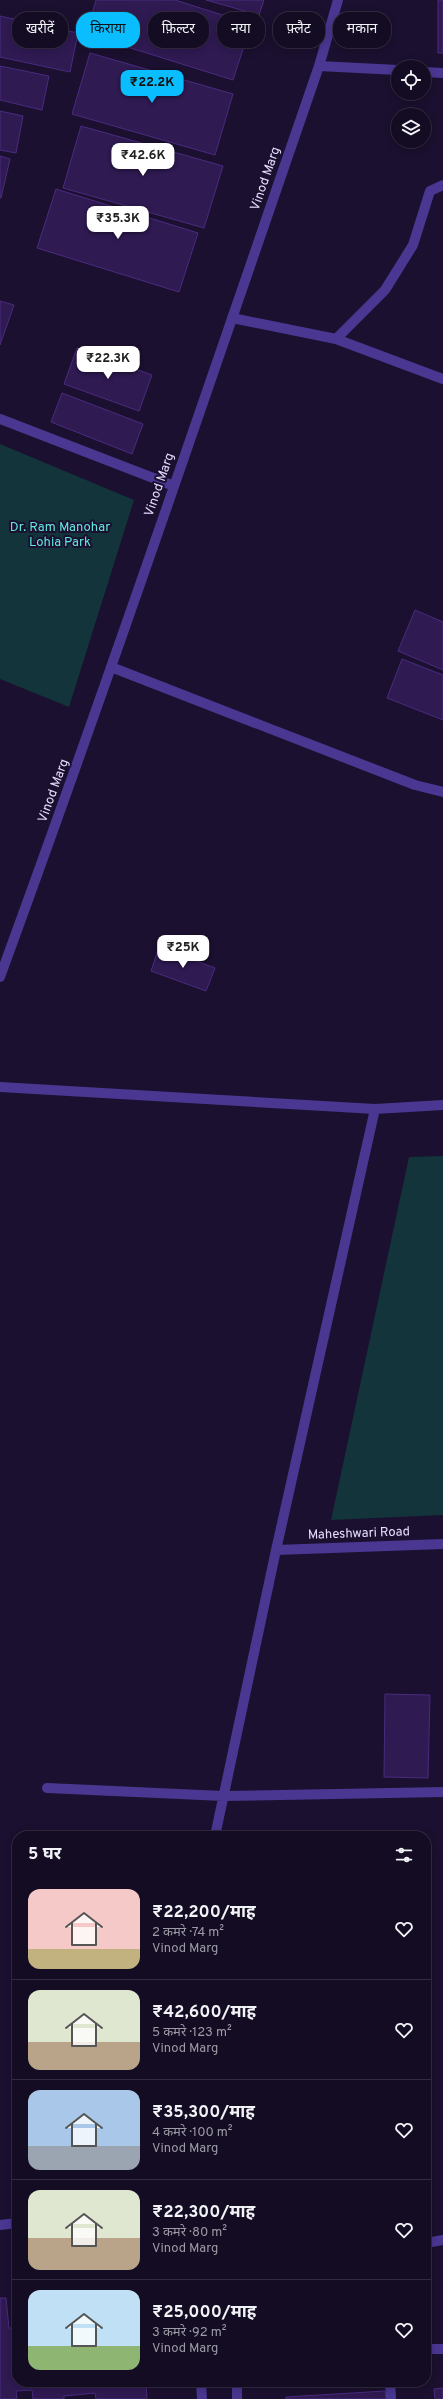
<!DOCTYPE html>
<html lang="hi">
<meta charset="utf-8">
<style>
:root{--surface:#140c23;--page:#1d152b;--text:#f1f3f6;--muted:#9d9ba6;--line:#332c41;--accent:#0abdff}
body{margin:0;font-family:Overpass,"Noto Sans Devanagari",sans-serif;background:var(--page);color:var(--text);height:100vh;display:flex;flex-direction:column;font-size:15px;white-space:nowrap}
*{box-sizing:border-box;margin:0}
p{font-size:13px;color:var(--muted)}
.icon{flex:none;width:22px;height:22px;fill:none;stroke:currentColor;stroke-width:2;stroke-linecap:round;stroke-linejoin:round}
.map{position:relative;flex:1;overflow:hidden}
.side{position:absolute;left:12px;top:1831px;width:419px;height:556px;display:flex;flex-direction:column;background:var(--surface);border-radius:16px;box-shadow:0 2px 10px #0003,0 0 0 1px var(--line)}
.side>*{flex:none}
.top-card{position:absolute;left:12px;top:12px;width:419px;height:36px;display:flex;gap:8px}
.buttons{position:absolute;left:391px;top:60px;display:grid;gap:8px}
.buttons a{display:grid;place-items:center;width:40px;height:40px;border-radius:50%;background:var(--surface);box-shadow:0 2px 10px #0003,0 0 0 1px var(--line);font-size:20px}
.price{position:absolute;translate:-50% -34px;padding:0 9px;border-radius:8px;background:#fff;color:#222;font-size:13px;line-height:26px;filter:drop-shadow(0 1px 2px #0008)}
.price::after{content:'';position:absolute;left:50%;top:24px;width:12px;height:9px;margin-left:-6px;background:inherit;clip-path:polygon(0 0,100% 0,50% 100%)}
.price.selected{background:var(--accent);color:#111}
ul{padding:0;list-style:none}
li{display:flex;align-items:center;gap:12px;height:100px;padding:0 16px}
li+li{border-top:1px solid var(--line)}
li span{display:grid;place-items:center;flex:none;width:112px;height:80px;border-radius:12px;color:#555}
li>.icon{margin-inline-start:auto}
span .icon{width:48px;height:48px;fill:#fffc;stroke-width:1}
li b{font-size:17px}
h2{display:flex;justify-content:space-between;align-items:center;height:48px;padding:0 16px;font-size:17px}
.pill{padding:0 14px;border-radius:16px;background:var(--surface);box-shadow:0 2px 10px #0003,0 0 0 1px var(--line);font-size:14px;line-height:36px}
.pill.selected{background:var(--accent);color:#111}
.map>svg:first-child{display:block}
.green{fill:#12343a}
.building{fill:#2f1a52;stroke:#4a2b80}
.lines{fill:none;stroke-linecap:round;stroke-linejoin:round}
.minor{stroke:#4a3792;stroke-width:10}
.labels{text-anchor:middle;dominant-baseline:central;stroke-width:4;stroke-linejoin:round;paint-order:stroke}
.street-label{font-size:13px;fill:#e7deff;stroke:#1b102f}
.park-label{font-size:13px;fill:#5feadf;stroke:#1b102f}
</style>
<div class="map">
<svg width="443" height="2399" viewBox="0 0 443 2399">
<rect width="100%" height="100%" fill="#1b102f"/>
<path class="green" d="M0,444L134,500L69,707L0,679Z
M443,1156V1515L331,1520L409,1157Z"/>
<path class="building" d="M96,0H175L251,24L233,80L86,34Z
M206,0H264L259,15Z
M438,0H443V53H438Z
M0,16L78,33L70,72L0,57Z
M90,53L233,94L215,155L72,114Z
M0,66L49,76L42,110L0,100Z
M0,111L23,116L16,153L0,150Z
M81,126L223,166L204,228L63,188Z
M0,156L10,159L1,198H0Z
M56,189L198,233L179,292L37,248Z
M0,301L14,305L0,345Z
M77,348L152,375L139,411L64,384Z
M62,393L143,424L132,454L51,422Z
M415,610L443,622V670L398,651Z
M402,659L443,675V720L387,698Z
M159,947L215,968L206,991L151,971Z
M385,1694L430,1695L428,1778L384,1777Z
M0,2298H6L9,2328H17V2382H146L147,2399H96L95,2393L64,2396V2399H33L32,2390L16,2391L17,2399H0Z
M443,2388V2399H435L434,2389Z
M385,2391L386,2399H286V2397Z"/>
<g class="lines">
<path class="minor" d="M319,66L398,70
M424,72L443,73
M232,318L336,339L443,379
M336,339L385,290L413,245L430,191L443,185
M0,419L174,486
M111,667L415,785L443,792
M0,977C111,674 214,370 319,66L338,0
M0,1087L375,1109L443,1105
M276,1550L443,1544
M47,1788L223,1796L443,1792
M215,1836L276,1550L375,1109
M0,2225L17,2223
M426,2243L443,2240
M426,2349H443
M201,2382L202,2399
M237,2382V2399
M390,2382L391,2399"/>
</g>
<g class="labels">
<g class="street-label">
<text transform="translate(266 179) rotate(-71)">Vinod Marg</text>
<text transform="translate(160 485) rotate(-71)">Vinod Marg</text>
<text transform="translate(54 791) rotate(-70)">Vinod Marg</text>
<text transform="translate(359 1534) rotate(-2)">Maheshwari Road</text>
</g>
<g class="park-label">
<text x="60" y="528">Dr. Ram Manohar<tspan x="60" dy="15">Lohia Park</tspan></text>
</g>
</g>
</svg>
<div class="buttons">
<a><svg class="icon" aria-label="locate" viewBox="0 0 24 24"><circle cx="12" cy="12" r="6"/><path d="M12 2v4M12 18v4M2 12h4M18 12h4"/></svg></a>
<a><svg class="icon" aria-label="layers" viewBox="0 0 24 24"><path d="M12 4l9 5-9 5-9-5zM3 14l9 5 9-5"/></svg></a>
</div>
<b class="price selected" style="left:152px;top:104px">₹22.2K</b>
<b class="price" style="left:143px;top:177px">₹42.6K</b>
<b class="price" style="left:118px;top:240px">₹35.3K</b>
<b class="price" style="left:108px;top:380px">₹22.3K</b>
<b class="price" style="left:183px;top:969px">₹25K</b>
<div class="top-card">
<a class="pill">खरीदें</a>
<a class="pill selected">किराया</a>
<a class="pill">फ़िल्टर</a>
<a class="pill">नया</a>
<a class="pill">फ़्लैट</a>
<a class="pill">मकान</a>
</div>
<section class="side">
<h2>5 घर<svg class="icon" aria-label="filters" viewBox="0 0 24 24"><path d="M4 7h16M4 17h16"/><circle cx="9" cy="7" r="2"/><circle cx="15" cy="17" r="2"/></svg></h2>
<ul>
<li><span style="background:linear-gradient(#f6c9c9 75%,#c2b280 0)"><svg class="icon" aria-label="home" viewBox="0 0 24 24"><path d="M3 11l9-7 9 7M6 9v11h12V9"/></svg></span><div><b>₹22,200/माह</b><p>2 कमरे · 74 m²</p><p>Vinod Marg</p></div><svg class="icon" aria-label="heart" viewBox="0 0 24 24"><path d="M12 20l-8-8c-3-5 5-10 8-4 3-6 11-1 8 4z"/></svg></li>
<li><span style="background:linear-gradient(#dfe7d0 65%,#b9a48a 0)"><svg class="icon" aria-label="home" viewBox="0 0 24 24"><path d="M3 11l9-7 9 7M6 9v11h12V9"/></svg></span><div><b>₹42,600/माह</b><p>5 कमरे · 123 m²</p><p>Vinod Marg</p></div><svg class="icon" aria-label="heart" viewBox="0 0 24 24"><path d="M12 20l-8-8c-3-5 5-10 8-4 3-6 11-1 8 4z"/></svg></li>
<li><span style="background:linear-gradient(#a9c7e8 70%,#9aa5b1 0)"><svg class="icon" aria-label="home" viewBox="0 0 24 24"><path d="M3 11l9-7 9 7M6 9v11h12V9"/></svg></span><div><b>₹35,300/माह</b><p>4 कमरे · 100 m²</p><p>Vinod Marg</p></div><svg class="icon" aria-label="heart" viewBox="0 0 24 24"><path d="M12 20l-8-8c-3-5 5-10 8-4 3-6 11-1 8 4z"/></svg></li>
<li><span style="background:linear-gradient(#dfe7d0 60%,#b9a48a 0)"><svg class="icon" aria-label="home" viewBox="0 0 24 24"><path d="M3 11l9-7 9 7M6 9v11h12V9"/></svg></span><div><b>₹22,300/माह</b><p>3 कमरे · 80 m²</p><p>Vinod Marg</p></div><svg class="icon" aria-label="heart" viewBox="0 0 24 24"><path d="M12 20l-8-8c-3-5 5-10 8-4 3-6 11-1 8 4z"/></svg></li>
<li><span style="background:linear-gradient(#bfe0f5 70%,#8fb573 0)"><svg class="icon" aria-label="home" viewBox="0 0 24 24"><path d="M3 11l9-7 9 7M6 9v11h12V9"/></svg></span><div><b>₹25,000/माह</b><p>3 कमरे · 92 m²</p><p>Vinod Marg</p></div><svg class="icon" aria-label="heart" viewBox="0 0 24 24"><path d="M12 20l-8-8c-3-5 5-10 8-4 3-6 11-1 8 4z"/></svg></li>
</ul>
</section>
</div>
